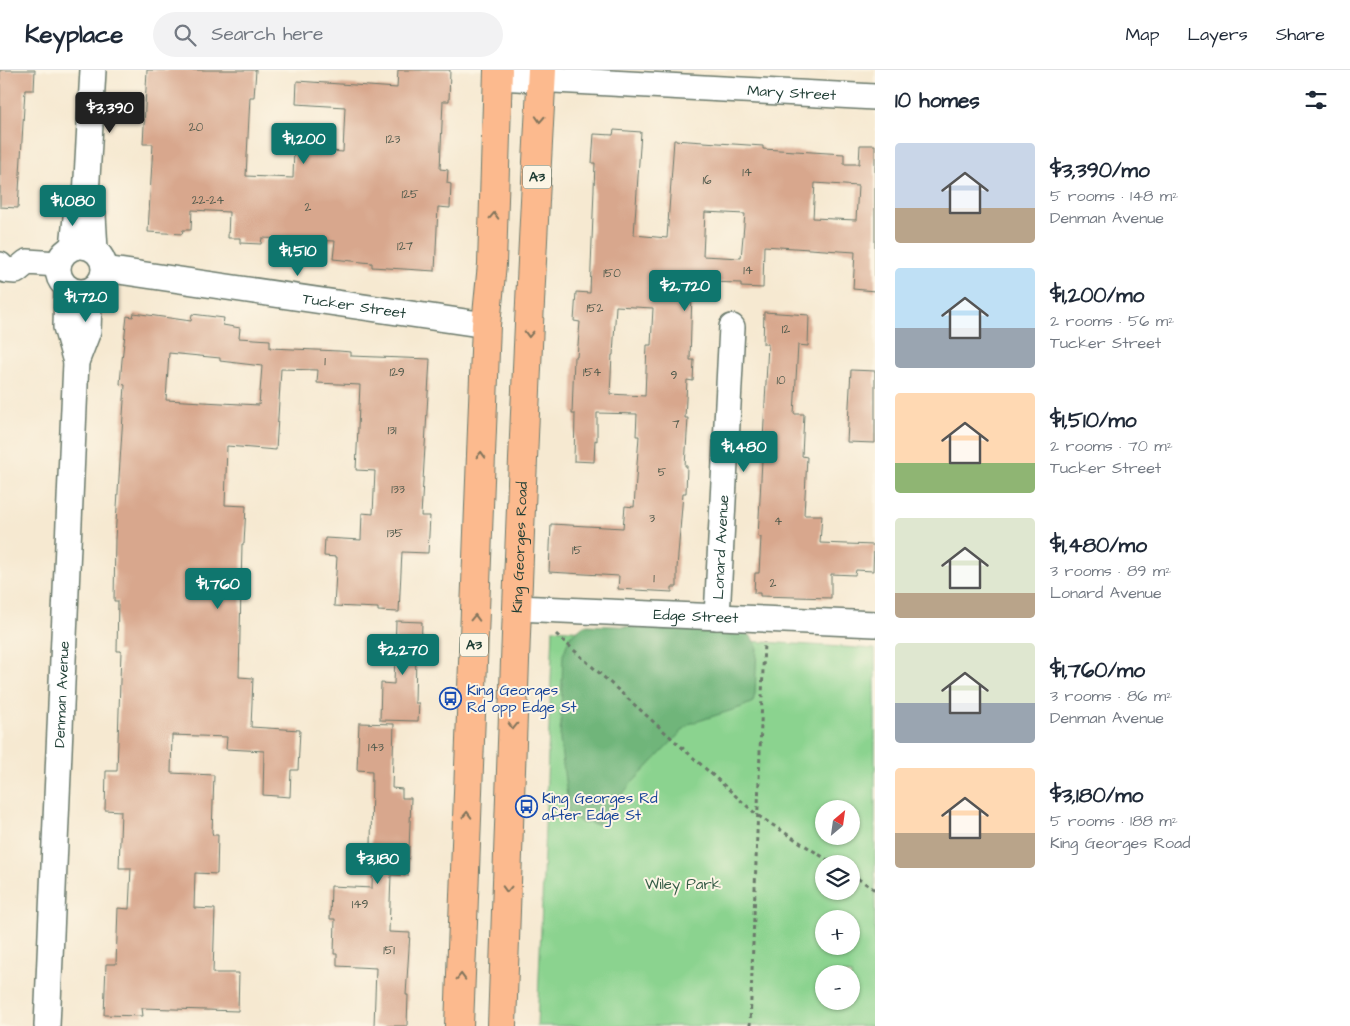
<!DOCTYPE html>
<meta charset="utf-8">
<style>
:root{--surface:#fff;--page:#f2f2f3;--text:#1f2937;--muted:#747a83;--line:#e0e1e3;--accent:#0f766e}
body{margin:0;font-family:"Architects Daughter",sans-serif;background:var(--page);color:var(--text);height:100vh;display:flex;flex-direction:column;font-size:19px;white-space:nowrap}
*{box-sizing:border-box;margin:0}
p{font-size:16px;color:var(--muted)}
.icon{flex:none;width:28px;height:28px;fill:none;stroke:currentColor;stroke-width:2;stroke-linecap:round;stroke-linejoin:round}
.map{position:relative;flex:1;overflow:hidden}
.panel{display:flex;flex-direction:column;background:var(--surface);width:475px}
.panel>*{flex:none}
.needle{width:32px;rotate:29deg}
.buttons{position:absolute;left:815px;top:730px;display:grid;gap:10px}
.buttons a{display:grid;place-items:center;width:45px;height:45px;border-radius:50%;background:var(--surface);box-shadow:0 1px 4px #0004;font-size:25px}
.price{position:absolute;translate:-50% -42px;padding:0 11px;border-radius:5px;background:var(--accent);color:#fff;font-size:16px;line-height:32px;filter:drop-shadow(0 1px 2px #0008)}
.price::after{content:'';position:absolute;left:50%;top:30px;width:15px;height:11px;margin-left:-8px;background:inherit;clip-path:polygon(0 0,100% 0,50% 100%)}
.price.selected{background:#222;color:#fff}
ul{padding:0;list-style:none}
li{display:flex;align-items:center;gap:15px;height:125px;padding:0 20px}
li span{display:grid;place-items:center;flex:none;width:140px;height:100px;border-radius:5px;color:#555}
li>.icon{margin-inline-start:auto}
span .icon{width:60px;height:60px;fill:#fffc;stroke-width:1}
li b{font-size:21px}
h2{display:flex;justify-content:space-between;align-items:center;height:60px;padding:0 20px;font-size:21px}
header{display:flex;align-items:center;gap:30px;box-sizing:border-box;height:70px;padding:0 25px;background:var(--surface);border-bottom:1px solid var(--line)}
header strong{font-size:24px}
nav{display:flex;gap:28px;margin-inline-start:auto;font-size:18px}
.search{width:350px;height:45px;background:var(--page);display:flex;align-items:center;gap:12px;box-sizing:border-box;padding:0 18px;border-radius:28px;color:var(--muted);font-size:19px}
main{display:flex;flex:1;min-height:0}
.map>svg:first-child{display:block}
.green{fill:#8bd38f;stroke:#558862;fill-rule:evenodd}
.forest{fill:#70b57a;stroke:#487957}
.building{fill:#d8a78d;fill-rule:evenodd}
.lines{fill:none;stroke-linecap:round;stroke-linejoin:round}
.street-casing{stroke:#6a796b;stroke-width:28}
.highway-casing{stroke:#6a796b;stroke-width:30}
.path{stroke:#6a796b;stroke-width:3;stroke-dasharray:4 4;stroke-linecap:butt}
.street{stroke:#fff;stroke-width:25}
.highway{stroke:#fcba8e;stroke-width:28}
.oneway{stroke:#82755c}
.labels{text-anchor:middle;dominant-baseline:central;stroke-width:4;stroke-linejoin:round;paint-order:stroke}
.number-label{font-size:12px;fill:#4d584a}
.shield{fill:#fcf5e5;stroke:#617469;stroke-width:1}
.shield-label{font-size:14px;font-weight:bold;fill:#1f3d34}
.street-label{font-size:15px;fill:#1f3d34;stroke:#fcf5e5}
.transit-label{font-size:15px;fill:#164399;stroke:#fcf5e5;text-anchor:start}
.park-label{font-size:15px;fill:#355b46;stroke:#fcf5e5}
</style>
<header>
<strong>Keyplace</strong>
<div class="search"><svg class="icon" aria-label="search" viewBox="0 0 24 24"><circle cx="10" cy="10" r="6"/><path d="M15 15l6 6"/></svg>Search here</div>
<nav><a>Map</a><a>Layers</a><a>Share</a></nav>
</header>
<main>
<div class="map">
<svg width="875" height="956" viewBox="0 0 875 956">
<rect width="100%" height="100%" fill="#fcf5e5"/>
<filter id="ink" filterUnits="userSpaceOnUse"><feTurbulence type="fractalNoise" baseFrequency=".02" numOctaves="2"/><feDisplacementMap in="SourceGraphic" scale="10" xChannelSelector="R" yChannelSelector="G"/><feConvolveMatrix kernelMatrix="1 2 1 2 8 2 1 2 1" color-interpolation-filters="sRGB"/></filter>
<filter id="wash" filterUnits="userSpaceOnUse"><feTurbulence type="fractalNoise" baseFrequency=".0096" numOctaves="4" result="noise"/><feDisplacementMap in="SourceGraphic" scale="20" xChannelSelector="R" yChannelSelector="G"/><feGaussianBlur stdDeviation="1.12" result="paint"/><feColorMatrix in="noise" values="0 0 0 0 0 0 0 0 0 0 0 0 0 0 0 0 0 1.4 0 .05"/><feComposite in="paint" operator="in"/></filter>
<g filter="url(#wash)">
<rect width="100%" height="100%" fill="#f6e9d1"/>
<path class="green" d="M553,559L875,579V956H537ZM824,739H851V766H824ZM824,794H851V821H824ZM824,849H851V876H824ZM824,904H851V931H824Z"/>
<path class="forest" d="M584,555L732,560L750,565L757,576L755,624L753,632L742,637L689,654L631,714L598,754L582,753L569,743L560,670L563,585L570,566Z"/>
<g id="blocks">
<path class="building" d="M0,0H35L34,20H25L18,138L0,137Z
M147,0H256L254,27H250L246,106L293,108L294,78L343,82L345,37L296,34L297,11L397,18L398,0H450L449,31H443L440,99L448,100L447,113L451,114L450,138L438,137L435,201L372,197V193L333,189L335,171L262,168L261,174L240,173V168H228L229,142L192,140L191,160H183L182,164L148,162L153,74H143Z
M614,60L641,62L634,165L667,168L674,70L763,76V79L844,84V94H859L860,75H875V221L853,219L855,182L764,176L763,218L741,217V213L706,212V222H692L690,290H694L693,311L687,310L685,348H688L685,396H687L686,423H683L677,498V517H672V522L618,519L619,506L549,502L551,454L623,458L625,436L634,437L639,366H636L637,344L597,343V371L595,370L594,392L574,391L575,344H572L574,287H577L580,252L574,251L576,222L590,223L595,93H592L594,64L613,65ZM815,113L858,116L856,150L813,148ZM705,142L745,144L741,188L703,186ZM616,236L653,238L651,275H647L645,326L610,324L612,285H613Z
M764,242L809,245L808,276L798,275L794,344H804L802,386L807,387L804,445H822L820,473L874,475L873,501L856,500L855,505L831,504V528L760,526V523H754L755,503H759L761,467H758L768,274H763Z
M134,243L191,251L192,244L224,248L223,255L240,258L239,268L270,270V278L339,281L351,282V286L430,289L421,446H430L428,483L402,482L399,542L378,541V538L334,536L337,487L324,486L325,468L361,470L362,443L373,444L375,401L356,400L360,315L317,313L318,300L281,299L276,380L227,376L225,435L246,436L244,474H242L239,607L253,608L251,657L300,660L298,700H291L290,727L263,725L264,681L226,679L227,667L172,665L171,703L214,705L212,762L213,765H218L217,804L195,803L194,838L215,839L213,903H239L238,941L142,938L143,946L104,945L106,894H116L118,838L129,839L131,798H119L121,741L105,740L106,701H117L121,581H117L118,531H114L115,468L125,315L120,314L122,290L127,246L133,247ZM169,283L220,288V291L262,296L259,335L166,330Z
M851,300L875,301V373L847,372Z
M396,551L422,552L421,584H416L415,633H419L418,651L380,650L381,613L394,614Z
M359,653L394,654L392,718L402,719V728H411L408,806L391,805L389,862L410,863L406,925H408L407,956H374L376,898L337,896V884H334L335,849H330L331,816L372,818L373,779H371L372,701L357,700Z"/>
</g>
</g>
<g filter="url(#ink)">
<use href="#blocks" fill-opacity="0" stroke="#6a796b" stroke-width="1"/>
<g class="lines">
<defs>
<g id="street">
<path d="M93,0L86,126L93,145L95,180"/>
<path id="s1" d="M498,7L875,27"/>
<circle cx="81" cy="199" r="23"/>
<path d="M73,177L77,138L86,126"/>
<path d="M0,195L5,200L16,201L27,192L58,194"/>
<path id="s2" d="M105,199L486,255"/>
<path d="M67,218L66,257L76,292"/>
<path id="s3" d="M517,538L875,554"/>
<path id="s4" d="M717,547L732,257"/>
<path id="s5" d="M47,956L76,292L88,261L89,231L95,219"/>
</g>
<g id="highway">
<path d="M459,956L486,255L492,194L498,0"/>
<path id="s6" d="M502,956C513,637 524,318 542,0"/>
</g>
</defs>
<use href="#street" class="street-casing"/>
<use href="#highway" class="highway-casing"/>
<path class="path" d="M556,564L757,745L834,794
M851,804L875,820
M750,956L764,572"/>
<use href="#street" class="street"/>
<use href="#highway" class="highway"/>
</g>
<defs><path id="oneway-chevron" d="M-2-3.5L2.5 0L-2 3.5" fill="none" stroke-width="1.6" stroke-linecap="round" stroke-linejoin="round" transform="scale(1.25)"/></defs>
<g class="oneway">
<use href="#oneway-chevron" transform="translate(540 49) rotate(93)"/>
<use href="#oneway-chevron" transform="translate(494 146) rotate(-88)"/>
<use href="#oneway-chevron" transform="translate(529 264) rotate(92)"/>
<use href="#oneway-chevron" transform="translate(481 385) rotate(-88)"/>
<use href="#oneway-chevron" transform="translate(475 548) rotate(-88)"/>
<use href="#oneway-chevron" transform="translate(513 656) rotate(92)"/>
<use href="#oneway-chevron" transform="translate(467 745) rotate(-88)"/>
<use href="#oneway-chevron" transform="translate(507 819) rotate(92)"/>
<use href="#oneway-chevron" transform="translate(461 907) rotate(-88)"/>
</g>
</g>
<defs>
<symbol id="bus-ring" viewBox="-11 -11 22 22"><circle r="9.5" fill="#fcf5e5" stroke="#1a4fb4" stroke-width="1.5"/><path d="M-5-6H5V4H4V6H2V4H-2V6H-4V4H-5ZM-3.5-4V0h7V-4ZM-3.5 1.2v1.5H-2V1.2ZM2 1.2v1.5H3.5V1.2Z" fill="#1a4fb4"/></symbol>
</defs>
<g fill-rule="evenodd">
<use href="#bus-ring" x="438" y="616" width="25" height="25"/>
<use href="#bus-ring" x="514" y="724" width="25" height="25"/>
</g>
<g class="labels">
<g class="number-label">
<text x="196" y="57">20</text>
<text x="393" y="69">123</text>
<text x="747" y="102">14</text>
<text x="707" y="110">16</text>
<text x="410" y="124">125</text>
<text x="208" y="130">22-24</text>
<text x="308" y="137">2</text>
<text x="405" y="176">127</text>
<text x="748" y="200">14</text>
<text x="612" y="203">150</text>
<text x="595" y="238">152</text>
<text x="786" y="259">12</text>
<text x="325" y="291">1</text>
<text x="397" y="302">129</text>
<text x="592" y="302">154</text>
<text x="674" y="305">9</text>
<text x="781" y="310">10</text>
<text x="676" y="354">7</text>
<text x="392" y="360">131</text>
<text x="662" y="402">5</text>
<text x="398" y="419">133</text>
<text x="652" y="448">3</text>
<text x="778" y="451">4</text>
<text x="395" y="463">135</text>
<text x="577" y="480">15</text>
<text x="654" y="508">1</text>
<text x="773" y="513">2</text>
<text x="376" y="677">143</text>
<text x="360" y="834">149</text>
<text x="389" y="880">151</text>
</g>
<g class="shield">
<rect x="523" y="95.5" width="28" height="23" rx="4"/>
<rect x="460" y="563.5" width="28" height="23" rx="4"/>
</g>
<g class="shield-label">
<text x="537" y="107">A3</text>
<text x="474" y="575">A3</text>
</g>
<g class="street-label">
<text stroke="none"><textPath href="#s1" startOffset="294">Mary Street</textPath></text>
<text stroke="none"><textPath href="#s2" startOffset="252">Tucker Street</textPath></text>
<text stroke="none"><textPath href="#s4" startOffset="70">Lonard Avenue</textPath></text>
<text stroke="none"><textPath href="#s6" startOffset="479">King Georges Road</textPath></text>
<text stroke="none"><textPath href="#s3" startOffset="179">Edge Street</textPath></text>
<text stroke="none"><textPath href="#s5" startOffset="332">Denman Avenue</textPath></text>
</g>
<g class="transit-label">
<text x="467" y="620">King Georges<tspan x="467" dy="17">Rd opp Edge St</tspan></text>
<text x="542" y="728">King Georges Rd<tspan x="542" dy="17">after Edge St</tspan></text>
</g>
<g class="park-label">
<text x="683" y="814">Wiley Park</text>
</g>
</g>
</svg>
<div class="buttons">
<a><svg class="needle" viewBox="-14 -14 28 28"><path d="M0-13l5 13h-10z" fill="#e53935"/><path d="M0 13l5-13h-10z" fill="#747a83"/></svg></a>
<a><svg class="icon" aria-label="layers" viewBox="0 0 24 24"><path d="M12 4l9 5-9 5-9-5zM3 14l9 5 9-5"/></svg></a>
<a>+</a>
<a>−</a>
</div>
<b class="price selected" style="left:110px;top:64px">$3,390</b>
<b class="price" style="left:304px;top:95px">$1,200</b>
<b class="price" style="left:73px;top:157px">$1,080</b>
<b class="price" style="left:298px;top:207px">$1,510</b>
<b class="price" style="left:685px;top:242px">$2,720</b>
<b class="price" style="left:86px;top:253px">$1,720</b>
<b class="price" style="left:744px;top:403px">$1,480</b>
<b class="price" style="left:218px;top:540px">$1,760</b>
<b class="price" style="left:403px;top:606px">$2,270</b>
<b class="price" style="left:378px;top:815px">$3,180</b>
</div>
<section class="panel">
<h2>10 homes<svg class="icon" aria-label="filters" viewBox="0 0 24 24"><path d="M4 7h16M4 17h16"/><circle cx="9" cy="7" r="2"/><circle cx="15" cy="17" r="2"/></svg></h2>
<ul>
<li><span style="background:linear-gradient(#c9d6e8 65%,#b9a48a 0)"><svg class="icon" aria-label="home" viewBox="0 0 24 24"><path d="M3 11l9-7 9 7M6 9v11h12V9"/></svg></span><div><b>$3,390/mo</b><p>5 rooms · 148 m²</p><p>Denman Avenue</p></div></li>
<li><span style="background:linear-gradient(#bfe0f5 60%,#9aa5b1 0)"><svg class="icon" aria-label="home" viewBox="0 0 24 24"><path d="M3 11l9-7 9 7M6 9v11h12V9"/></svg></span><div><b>$1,200/mo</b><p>2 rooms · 56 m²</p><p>Tucker Street</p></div></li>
<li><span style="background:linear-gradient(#ffd9b3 70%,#8fb573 0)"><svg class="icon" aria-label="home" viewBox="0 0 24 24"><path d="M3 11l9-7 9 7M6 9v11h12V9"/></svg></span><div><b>$1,510/mo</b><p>2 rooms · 70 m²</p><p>Tucker Street</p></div></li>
<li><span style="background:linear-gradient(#dfe7d0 75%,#b9a48a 0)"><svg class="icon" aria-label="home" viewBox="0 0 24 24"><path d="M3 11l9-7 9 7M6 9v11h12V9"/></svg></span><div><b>$1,480/mo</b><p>3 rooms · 89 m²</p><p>Lonard Avenue</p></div></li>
<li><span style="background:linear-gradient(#dfe7d0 60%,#9aa5b1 0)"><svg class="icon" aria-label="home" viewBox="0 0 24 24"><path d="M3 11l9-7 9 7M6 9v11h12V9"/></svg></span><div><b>$1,760/mo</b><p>3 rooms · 86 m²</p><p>Denman Avenue</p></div></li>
<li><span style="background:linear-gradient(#ffd9b3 65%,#b9a48a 0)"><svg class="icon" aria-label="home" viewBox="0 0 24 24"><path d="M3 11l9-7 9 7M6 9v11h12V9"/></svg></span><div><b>$3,180/mo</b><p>5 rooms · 188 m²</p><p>King Georges Road</p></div></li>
</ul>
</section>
</main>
